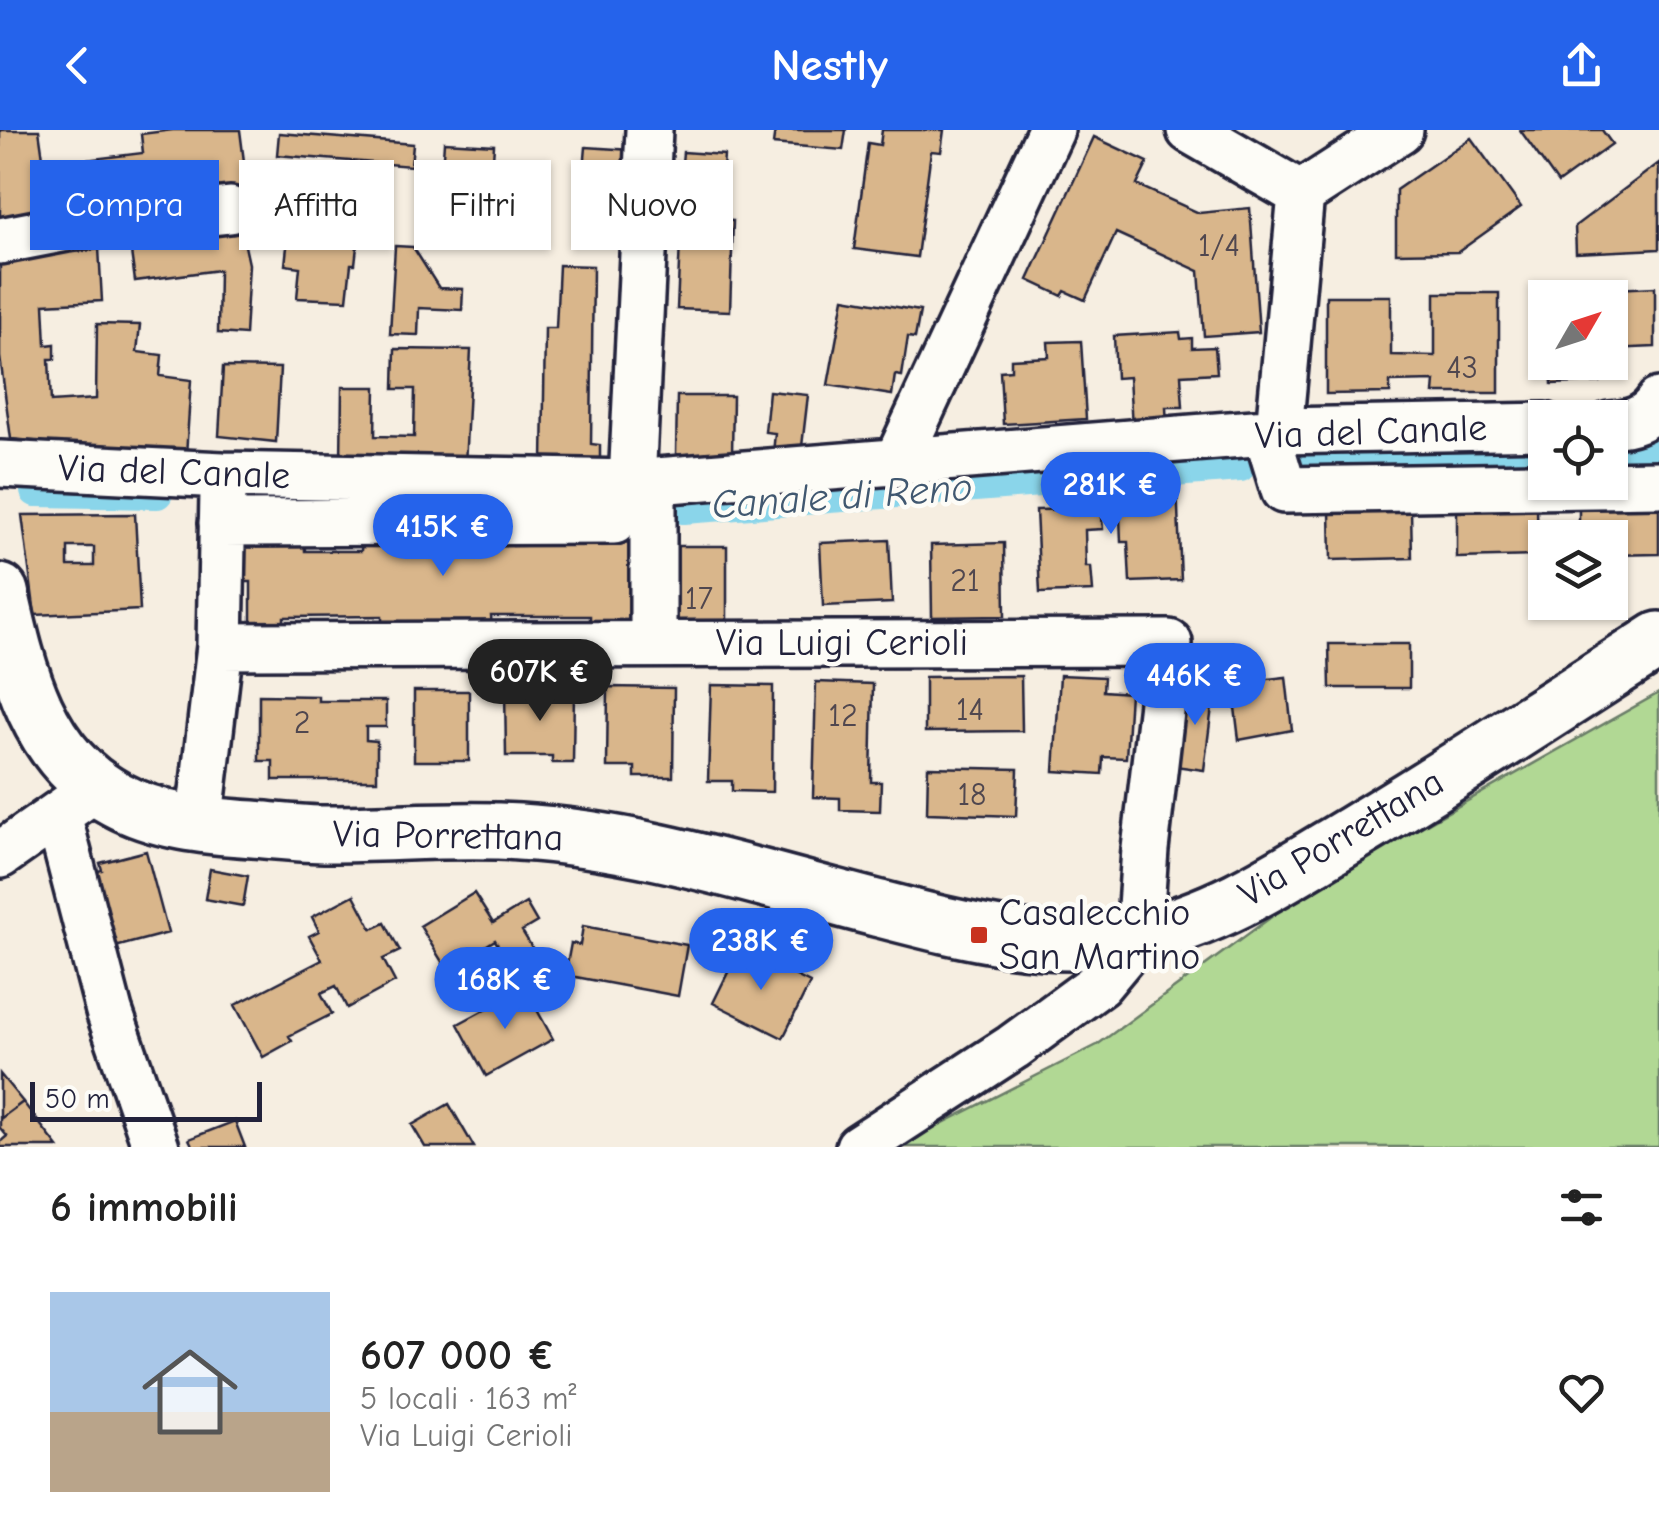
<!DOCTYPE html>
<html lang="it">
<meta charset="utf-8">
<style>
:root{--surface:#fff;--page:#f6f6f6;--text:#222;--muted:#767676;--line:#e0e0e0;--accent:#2563eb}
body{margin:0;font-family:"Comic Neue",sans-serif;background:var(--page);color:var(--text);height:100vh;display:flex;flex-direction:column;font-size:38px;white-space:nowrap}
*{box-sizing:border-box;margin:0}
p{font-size:32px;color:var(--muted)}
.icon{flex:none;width:55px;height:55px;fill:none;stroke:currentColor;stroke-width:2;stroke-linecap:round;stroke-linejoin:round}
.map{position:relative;height:1017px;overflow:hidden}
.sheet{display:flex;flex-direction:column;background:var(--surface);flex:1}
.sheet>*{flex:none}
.banner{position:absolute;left:30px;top:30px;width:1000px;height:90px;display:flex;gap:20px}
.needle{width:65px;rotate:51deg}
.controls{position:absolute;left:1528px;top:150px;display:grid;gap:20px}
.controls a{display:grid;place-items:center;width:100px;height:100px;border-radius:0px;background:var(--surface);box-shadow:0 2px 8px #0004;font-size:50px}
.scale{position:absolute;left:30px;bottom:25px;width:232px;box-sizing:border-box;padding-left:10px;border:5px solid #22223b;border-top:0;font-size:28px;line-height:35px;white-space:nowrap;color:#22223b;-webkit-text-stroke:8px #fdfcf7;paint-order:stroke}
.price{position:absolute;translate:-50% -85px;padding:0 22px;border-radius:35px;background:var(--accent);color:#fff;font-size:32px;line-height:65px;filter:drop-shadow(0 2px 5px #0008)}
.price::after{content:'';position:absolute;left:50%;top:60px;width:30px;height:22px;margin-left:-15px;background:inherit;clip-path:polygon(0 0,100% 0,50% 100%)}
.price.current{background:#222;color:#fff}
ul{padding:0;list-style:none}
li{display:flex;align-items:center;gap:30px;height:250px;padding:0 50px}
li+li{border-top:2px solid var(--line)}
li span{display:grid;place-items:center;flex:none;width:280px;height:200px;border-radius:0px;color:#555}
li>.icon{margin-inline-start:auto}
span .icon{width:120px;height:120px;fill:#fffc;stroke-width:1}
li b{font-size:42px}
h2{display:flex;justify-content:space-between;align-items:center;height:120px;padding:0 50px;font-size:42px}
.tag{padding:0 35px;border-radius:0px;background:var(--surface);box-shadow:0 2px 8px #0004;font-size:35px;line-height:90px}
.tag.current{background:var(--accent);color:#fff}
header{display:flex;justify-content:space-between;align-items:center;height:130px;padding:0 50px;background:var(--accent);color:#fff;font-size:45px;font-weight:600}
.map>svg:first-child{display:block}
.green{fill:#b1d894;stroke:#6a7d68;stroke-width:2.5}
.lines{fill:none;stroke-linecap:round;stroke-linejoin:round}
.canal{stroke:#8ad5ea;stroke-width:32}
.building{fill:#d9b68b;stroke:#22223b;stroke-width:2.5;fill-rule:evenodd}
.minor-casing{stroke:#22223b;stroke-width:52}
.major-casing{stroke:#22223b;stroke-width:62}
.minor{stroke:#fdfcf7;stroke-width:45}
.major{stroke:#fdfcf7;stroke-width:55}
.poi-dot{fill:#c8321e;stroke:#fdfcf7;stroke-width:4}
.labels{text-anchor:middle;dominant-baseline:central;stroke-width:9;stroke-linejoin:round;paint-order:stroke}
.number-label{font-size:32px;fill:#50474f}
.street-label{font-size:38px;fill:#22223b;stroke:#fdfcf7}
.poi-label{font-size:38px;fill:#22223b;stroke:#fdfcf7;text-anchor:start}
.water-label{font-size:40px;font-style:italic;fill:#415870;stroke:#fdfcf7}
</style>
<header><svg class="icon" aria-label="back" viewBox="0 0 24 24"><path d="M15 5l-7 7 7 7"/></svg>Nestly<svg class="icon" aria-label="share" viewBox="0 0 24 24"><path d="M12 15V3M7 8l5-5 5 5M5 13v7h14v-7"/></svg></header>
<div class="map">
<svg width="1659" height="1017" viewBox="0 0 1659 1017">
<rect width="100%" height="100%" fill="#f6eee1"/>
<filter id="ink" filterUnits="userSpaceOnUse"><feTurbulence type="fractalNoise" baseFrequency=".01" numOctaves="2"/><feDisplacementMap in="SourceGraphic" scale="20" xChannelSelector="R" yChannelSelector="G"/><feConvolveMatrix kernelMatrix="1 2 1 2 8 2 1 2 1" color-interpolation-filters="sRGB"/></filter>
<g filter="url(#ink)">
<path class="green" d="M1659,563V1017H896L1097,915L1304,763Z"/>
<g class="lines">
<path class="canal" d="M1610,327L1659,326
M1308,335L1545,329
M36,361L157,363
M684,378L1240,336"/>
</g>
<path class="building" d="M0,0H39L44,35L143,23L141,4L173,0H240L248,63L0,94Z
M775,0H846L843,20L773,14Z
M882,0H944L941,22L931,21L917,127L854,119L868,13L880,15Z
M1520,0H1602L1612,14L1558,53Z
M279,3L413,14L411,36L277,25Z
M1094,7L1148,32L1137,55L1199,83L1250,78L1259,202L1204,206L1199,141L1116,103L1085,170L1065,161L1062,166L1028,150Z
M1471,8L1521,77L1458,122L1396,123V60Z
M444,12L494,15L492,44L442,42Z
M586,17L631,20L625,78L581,74Z
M683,22L724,25L721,67L701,65L702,58L680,56Z
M1659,33V119L1576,123L1575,96Z
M328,69L362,73L355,134H351L347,170L297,168L300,137L285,135L291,80L326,84Z
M681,89L733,91L730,181L677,179Z
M240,93L249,134L245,205L218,203L219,140L135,151L129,107Z
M395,116L413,117L439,158L463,159L462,180L419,178L418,205L390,204Z
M99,118L102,171L44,174L46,215L55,214V229H49L51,272L96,269L97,194L140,195L137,222L162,225L160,246L191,250L186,325L11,309L0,227V123Z
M559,135L593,136L591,314L600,315V335L543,334L545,198H556Z
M1655,157V217L1610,219V168H1550V162Z
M1435,163H1499V263H1434L1435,251L1390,252V263L1326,264V166H1391V225L1435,226Z
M844,168L920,181L915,208L908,207L902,246L895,245L892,265L828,255Z
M1180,202L1181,209L1192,208V218L1215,217L1217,243L1181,245L1183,277H1166L1167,296L1132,297L1129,247L1116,248L1114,206Z
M1081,211L1086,289L1003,294L1000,241L1011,240V229L1049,227L1048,212Z
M395,219L471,220L465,335L341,333L342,257H376L375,306L414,307L415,259H394Z
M1551,232H1600V252L1552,254Z
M223,237L280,238L276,312L219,306Z
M769,261L808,265L801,325L773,323L775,303L765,302Z
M677,266H733L732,325L676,324Z
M1177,355L1181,450L1130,452L1128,412H1121L1120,387L1102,388L1103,399L1085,400L1086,437H1091L1093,461L1040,463L1036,380L1083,379V364L1103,362V359Z
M1659,373V424L1610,425V408H1579V375Z
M1537,377L1538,426L1457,428V379Z
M1411,379L1412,428L1331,430L1330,380Z
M135,384L140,480L35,485L22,385ZM68,417H94V436H68Z
M513,399V416L570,415V402H637V495L590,496V486H491L492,497L382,498V486L284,487V499H251V452H242L241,404L304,403L305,421H361L362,404H425V420H448V400Z
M889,410L892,473L823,476L820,413Z
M1004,413L1005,486L932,487L931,415Z
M673,416H727V500H672Z
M1329,514H1409V558H1330Z
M1060,545L1104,547L1103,561L1130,563L1126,628L1103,627L1102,644L1054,641Z
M1021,546L1022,601L925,602V547Z
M1286,547L1292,600L1239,610L1232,553Z
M816,552L873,554L871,652H881L880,681L840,680V668L813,667Z
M711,555L773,556L772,662L732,661V651H708Z
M608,557L674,558L673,647H635V637H607Z
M1185,557L1214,561L1204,640L1175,636Z
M505,559H574L573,633H552V626H506Z
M414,561H469V631H414Z
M259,565L318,566V571H386V597H366V610L377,611V650H273V631H259Z
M928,637L1018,639L1016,686L927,683Z
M146,721L168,803L104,820L84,745L102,740L100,733Z
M210,739L248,746L243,776L205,769Z
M474,763L493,793L526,773L537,792L522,801L533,819L509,834L495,810L447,840L420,796Z
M354,765L372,799L385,793L400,821L383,829L395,852L347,878L336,856L321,863L332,884L289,906L292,911L263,927L235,875L322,830L309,806L319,801L312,787Z
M583,796L687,815L678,866L565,845L571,813L580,815Z
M740,818L810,853L783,908L713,873Z
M525,858L553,909L486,946L458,894Z
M0,944L23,972L0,989Z
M23,972L58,1017H0V1012L7,1006L0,998V989Z
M449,974L474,1017H425L412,995Z
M235,991L245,1017H193L189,1009Z"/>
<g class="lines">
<defs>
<path id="minor" d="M1190,0L1301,64
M1301,64L1400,0
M0,111L67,98L230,80
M1610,295C1630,294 1648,289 1659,271
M1279,301L1301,64
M1267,304L1284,360L1659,354
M0,334L223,345L632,353L1279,301L1545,296
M896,334L1051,0
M653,352V512
M632,353L649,0
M222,393L614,391
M220,516L1169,513L1145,719L1139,806L1099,854L1013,917L859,1017
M58,685L109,881L156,1017
M199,695L220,516L223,362
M0,725L80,669"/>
<path id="major" d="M0,462C18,542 37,627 116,669C158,692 206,696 253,699C278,701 304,704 329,704C392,704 456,698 519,702C641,709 761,749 880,779C965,801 1053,824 1141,805C1219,789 1287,743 1354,703C1457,641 1558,575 1659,510"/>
</defs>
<use href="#minor" class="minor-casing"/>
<use href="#major" class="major-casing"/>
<use href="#minor" class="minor"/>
<use href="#major" class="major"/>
</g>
</g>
<rect class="poi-dot" x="969" y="795" width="20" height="20" rx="5"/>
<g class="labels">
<g class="number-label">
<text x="1219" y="115">1/4</text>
<text x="1462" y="237">43</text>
<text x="965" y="450">21</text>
<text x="699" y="468">17</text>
<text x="970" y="579">14</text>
<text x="843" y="585">12</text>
<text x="302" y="592">2</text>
<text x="972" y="664">18</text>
</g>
<g class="street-label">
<text transform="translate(1371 302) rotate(-2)">Via del Canale</text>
<text transform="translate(174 342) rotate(2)">Via del Canale</text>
<text x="842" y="513">Via Luigi Cerioli</text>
<text transform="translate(448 706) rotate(1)">Via Porrettana</text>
<text transform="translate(1341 708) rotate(-31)">Via Porrettana</text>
</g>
<g class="poi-label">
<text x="999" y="783">Casalecchio<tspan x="999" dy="44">San Martino</tspan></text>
</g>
<g class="water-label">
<text transform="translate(842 366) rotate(-4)">Canale di Reno</text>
</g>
</g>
</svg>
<div class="controls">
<a><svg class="needle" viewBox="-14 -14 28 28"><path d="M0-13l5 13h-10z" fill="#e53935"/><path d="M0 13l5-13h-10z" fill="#767676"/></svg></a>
<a><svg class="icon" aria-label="locate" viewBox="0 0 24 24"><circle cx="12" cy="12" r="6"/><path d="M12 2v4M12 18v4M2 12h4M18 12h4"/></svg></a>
<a><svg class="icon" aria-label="layers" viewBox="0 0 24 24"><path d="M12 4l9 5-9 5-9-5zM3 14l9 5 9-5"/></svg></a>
</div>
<div class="scale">50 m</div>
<b class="price" style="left:1111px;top:407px">281K €</b>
<b class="price" style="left:443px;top:449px">415K €</b>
<b class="price current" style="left:540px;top:594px">607K €</b>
<b class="price" style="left:1195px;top:598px">446K €</b>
<b class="price" style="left:761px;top:863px">238K €</b>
<b class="price" style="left:505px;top:902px">168K €</b>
<div class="banner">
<a class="tag current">Compra</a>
<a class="tag">Affitta</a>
<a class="tag">Filtri</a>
<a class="tag">Nuovo</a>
</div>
</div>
<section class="sheet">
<h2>6 immobili<svg class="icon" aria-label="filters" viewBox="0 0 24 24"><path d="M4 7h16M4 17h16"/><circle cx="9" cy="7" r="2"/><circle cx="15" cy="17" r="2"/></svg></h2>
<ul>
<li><span style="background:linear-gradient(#a9c7e8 60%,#b9a48a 0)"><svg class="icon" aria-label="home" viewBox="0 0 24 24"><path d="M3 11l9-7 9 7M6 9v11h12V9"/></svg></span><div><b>607 000 €</b><p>5 locali · 163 m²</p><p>Via Luigi Cerioli</p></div><svg class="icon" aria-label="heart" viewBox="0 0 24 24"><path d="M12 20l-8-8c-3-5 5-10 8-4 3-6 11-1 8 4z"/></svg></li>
</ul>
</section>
